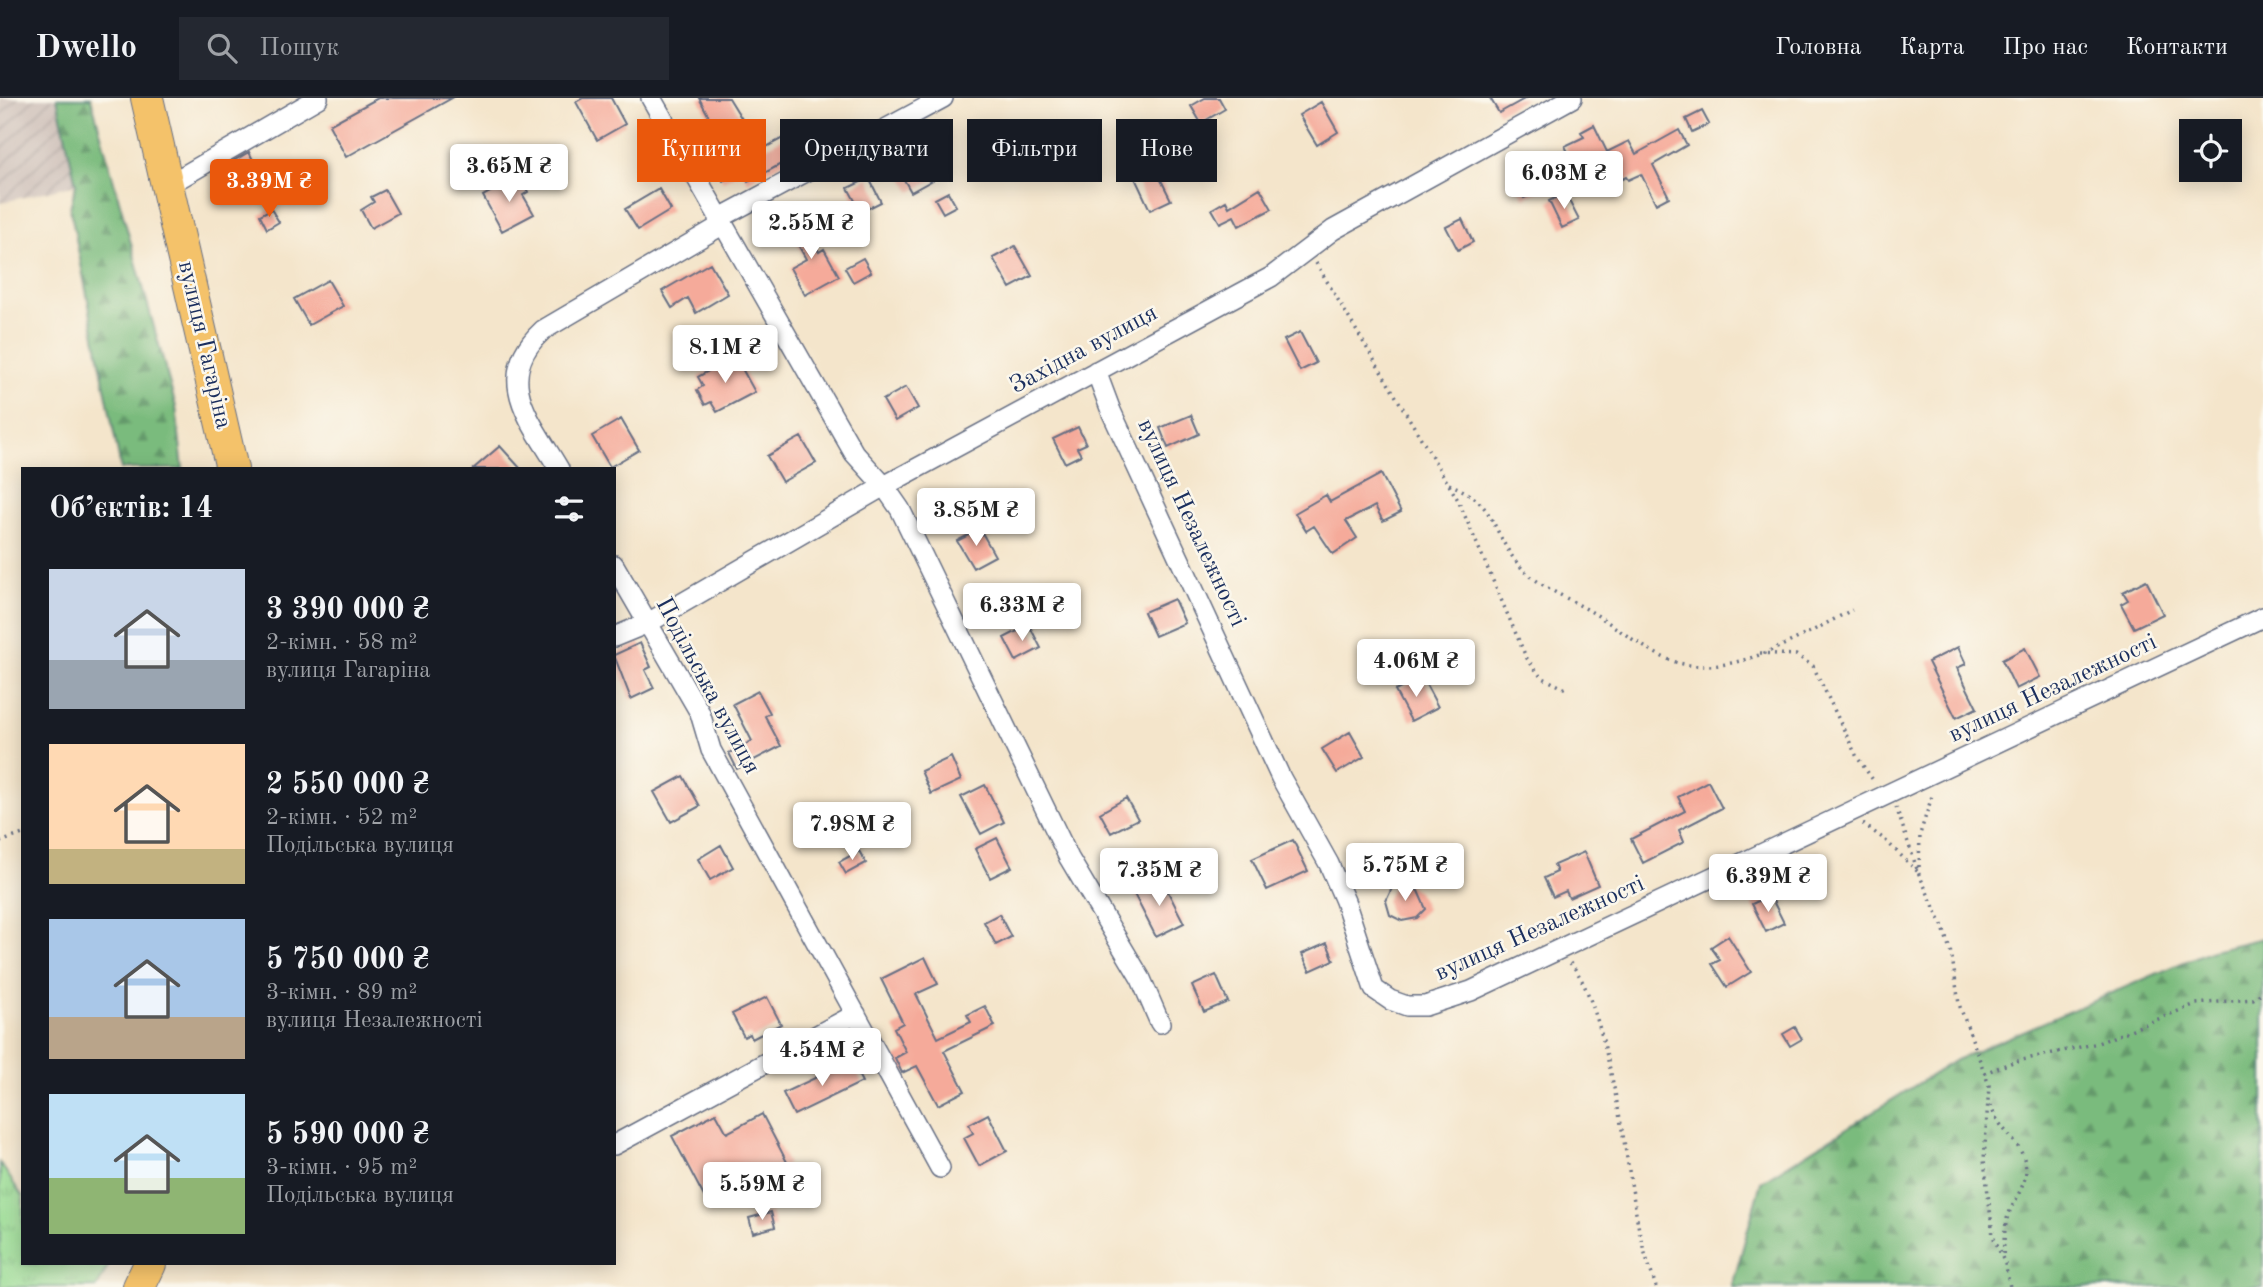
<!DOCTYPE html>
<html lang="uk">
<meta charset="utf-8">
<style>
:root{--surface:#171b24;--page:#242831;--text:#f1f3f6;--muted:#9ea1a6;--line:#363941;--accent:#ea580c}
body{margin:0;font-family:"Old Standard TT",serif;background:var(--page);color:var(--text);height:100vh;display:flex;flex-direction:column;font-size:26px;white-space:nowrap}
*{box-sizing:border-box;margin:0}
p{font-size:23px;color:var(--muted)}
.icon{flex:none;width:38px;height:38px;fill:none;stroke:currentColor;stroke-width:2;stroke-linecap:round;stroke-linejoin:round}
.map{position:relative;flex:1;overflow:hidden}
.details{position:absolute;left:21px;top:369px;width:595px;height:798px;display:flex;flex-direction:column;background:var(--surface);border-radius:0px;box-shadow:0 4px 18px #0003}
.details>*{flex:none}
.hud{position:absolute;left:637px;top:21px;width:665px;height:63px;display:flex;gap:14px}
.fabs{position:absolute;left:2179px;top:21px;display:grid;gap:14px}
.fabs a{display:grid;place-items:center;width:63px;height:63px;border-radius:0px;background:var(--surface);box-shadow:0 4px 18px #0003;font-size:35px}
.price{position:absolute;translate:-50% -60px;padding:0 16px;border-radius:7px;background:#fff;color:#222;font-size:23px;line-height:46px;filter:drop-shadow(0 2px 4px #0008)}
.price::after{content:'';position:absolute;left:50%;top:42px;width:21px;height:16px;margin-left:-10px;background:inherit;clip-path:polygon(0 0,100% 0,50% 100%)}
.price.active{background:var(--accent);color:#fff}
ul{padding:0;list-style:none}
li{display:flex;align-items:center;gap:21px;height:175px;padding:0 28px}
li span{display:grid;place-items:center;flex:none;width:196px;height:140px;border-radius:0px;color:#555}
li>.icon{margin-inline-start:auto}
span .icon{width:84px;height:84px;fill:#fffc;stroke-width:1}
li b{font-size:30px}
h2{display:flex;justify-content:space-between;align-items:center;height:84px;padding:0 28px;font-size:30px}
.chip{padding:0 24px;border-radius:0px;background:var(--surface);box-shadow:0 4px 18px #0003;font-size:24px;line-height:63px}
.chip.active{background:var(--accent);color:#fff}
header{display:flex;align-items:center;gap:42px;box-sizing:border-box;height:98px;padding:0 35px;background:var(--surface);border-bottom:2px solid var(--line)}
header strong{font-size:33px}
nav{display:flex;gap:38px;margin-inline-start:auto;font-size:24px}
.search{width:490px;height:63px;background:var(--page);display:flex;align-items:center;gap:18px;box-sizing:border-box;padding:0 24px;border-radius:0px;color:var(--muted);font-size:26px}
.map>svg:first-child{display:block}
.industrial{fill:url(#industrial-furrows)}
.grass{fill:url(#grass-tufts);stroke:#5a8578;stroke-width:2}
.forest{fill:url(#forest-firs);stroke:#4a756e;stroke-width:2}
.building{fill:#f5aa9a}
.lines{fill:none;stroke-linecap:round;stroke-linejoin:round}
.minor-casing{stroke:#676f84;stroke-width:22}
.primary-casing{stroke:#676f84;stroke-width:34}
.path{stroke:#676f84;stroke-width:3.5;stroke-dasharray:2 5;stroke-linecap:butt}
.minor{stroke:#fff;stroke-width:19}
.primary{stroke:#f4c26a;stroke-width:32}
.labels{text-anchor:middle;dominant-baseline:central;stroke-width:5;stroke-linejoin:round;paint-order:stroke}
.street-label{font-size:24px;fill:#1b2f5e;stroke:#fbf7ec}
</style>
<header>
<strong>Dwello</strong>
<div class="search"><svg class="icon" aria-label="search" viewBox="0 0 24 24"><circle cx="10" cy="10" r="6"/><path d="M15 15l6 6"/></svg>Пошук</div>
<nav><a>Головна</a><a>Карта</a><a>Про нас</a><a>Контакти</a></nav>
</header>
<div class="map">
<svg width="2263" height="1189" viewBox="0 0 2263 1189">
<defs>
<pattern id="industrial-furrows" width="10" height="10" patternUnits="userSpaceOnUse" patternTransform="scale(1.75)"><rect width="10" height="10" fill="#cfc1ba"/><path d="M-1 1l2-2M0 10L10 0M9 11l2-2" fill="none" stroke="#b1a6a2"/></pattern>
<pattern id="grass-tufts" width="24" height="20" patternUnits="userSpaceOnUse" patternTransform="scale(1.75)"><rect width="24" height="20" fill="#98db93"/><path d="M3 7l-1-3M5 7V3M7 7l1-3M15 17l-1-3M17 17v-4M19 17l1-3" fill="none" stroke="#82bc81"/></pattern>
<pattern id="forest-firs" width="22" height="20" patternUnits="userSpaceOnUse" patternTransform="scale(1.75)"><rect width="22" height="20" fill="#7abb7d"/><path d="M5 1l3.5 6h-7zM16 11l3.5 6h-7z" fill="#63986a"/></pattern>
</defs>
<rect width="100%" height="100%" fill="#fbf7ec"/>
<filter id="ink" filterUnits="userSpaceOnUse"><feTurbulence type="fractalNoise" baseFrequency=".0143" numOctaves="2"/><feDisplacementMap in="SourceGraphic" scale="14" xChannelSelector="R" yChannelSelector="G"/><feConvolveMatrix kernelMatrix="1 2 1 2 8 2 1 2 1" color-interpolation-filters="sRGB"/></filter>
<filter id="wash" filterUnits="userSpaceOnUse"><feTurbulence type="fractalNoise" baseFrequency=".00686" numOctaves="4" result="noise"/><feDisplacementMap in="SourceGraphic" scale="28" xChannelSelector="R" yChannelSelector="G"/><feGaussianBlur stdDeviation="1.57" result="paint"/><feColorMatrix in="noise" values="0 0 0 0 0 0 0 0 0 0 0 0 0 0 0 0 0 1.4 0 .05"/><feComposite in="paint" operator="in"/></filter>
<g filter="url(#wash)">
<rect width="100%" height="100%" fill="#f4e5cb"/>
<path class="industrial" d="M0,0H57L76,86L0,105Z"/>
<path class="grass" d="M0,1065L23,1099V1166H109L97,1189H0Z"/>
<path class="forest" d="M57,0H91L176,309L183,371H121L70,110L76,86Z
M2263,840V1189H1732L1761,1084L1956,962L2212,852Z"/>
<g id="blocks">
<path class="building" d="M378,0H452L346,59L329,27Z
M583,0H611L625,26L597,42L576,4Z
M699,0H729L761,52L794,34L805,53L748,84L742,73L723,83L705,52L722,43Z
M1205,0H1219L1225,11L1201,25L1191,8Z
M1490,0H1526L1499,15Z
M1321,4L1338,34L1317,47L1299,17Z
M1702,13L1709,26L1692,34L1686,21Z
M1594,27L1607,54L1629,43L1636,56L1679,32L1687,47L1653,67L1669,99L1656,106L1641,76L1628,82L1626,79L1595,94L1586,76L1580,79L1565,48L1584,39L1581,34Z
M922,50L938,79L911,94L894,64Z
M249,54L254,64L228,79L223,69Z
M1154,68L1171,102L1150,112L1134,78Z
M1529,69L1541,92L1524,100L1512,77Z
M519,78L528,94L523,97L534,116L502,133L483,98Z
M869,80L881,104L861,114L848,90Z
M1260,90L1272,111L1239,128L1234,118L1220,125L1212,111L1226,103L1229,109Z
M659,91L671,112L638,132L625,111Z
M385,92L398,115L371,130L361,112L374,104L371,99Z
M948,94L956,108L943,115L935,101Z
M1565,95L1579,122L1562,130L1549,103Z
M271,111L279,124L267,131L260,117Z
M800,120L819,154L824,151L839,178L805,197L790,170L806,161L787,127Z
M1462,121L1473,144L1458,152L1446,129Z
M1015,148L1032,178L1010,190L993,160Z
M863,160L871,174L853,184L845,170Z
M710,165L728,196L696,215L688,200L672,210L662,193Z
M328,182L343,208L309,227L294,201Z
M1300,234L1316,265L1300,273L1284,242Z
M735,258L755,294L717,314L711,304L705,307L697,292L703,288L698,279Z
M906,289L918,310L895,323L883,302Z
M1191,317L1199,336L1168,350L1160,330Z
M621,321L639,352L610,369L592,338Z
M1078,329L1086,346L1077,350L1081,357L1065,365L1053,341Z
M801,339L816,365L782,384L767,358Z
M500,348L521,371H473Z
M1381,376L1401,414L1383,423L1375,408L1346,423L1357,440L1333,456L1314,428L1306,433L1295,415L1326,397L1330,404Z
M980,431L995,458L973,470L957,443Z
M2146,482L2163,516L2134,530L2121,506L2128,502L2123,494Z
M1174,501L1185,525L1155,538L1144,514Z
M1029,527L1041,550L1016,563L1004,540Z
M640,545L651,569L645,572L654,590L631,601L614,557Z
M1958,549L1966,566L1957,570L1977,610L1956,620L1928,564Z
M2025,550L2040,579L2016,591L2002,562Z
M1422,579L1438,609L1411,623L1395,593Z
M758,593L770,615L765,618L781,648L737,671L729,655L752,643L733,606Z
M1350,634L1364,659L1337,675L1322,651Z
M951,659L961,682L931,696L921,673Z
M683,678L700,708L671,724L654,694Z
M1708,683L1722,710L1679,732L1684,744L1643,765L1631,741L1685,713L1678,699Z
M985,687L1004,724L981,736L961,699Z
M1126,700L1138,721L1111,735L1100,715Z
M997,740L1012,769L990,780L975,751Z
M1293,742L1308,773L1267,792L1252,761Z
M721,747L733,769L710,782L698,761Z
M859,753L866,765L846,776L839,764Z
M1584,754L1598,787L1569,800L1566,793L1553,799L1544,780L1557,774L1554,767Z
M1162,782L1184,825L1156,839L1134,796Z
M1406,786L1418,793L1426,811L1417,820L1402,823L1390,817L1386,803L1392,790Z
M1770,797L1784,825L1766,834L1752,806Z
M999,816L1011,839L996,847L984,824Z
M1728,838L1751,874L1727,889L1712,866L1720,862L1711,849Z
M1327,845L1334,862L1310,873L1302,856Z
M925,859L938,886L916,896L938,940L971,924L967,917L985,908L995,928L944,953L965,993L938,1007L917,968L902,975L895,960L906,954L894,930L903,925L881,881Z
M1216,877L1228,904L1204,914L1192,888Z
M767,899L781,926L752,941L750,936L744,939L732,916Z
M1795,929L1802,941L1790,948L1783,936Z
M851,963L862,984L794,1017L783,995Z
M716,1015L727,1035L762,1016L788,1066L709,1108L672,1038Z
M988,1016L1007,1053L979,1068L964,1040L973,1035L969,1026Z
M771,1114L775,1129L753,1135L749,1120Z"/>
</g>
</g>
<g filter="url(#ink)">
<use href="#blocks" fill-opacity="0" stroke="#676f84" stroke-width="2"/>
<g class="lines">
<defs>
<path id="minor" d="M651,0L854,355L884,388L900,411L1069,760L1141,881L1160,925
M168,87L318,0
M718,121L943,0
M1096,273L1111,313L1281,680L1329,766L1345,803L1374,891L1390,902L1407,908H1425L1471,893L2263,519
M559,371C531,323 491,280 543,232L722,127
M614,467L700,615L711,652L940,1070
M614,539L648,525L884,388L1271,179L1333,132L1572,0
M614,1047L856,916"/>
<path id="primary" d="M147,0L232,371
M139,1189L150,1166"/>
</defs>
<use href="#minor" class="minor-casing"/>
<use href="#primary" class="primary-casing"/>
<path class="path" d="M1316,165L1458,402L1526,559L1541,579L1566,591
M1449,386C1499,406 1489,432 1519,467C1538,489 1571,501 1595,516C1618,530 1642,550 1667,561C1728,586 1800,538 1852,512
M1760,555L1796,557L1813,568L1857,659L1873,682
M1896,709L1918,774L1943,829L1952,859L1959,906L1989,987L1984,1062L1993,1138L2005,1166L2010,1189
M1863,726L1884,741L1918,774
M0,744L23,736
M1919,769L1920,736L1933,695
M1570,865C1607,903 1628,1074 1639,1132C1643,1152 1650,1170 1656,1189
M1984,975L2013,964L2098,945L2196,906L2253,901L2263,894
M1991,1007C1996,1030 2019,1041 2025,1064C2030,1085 2013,1101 2007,1121C2004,1133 2004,1146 2003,1159"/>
<use href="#minor" class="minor"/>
<use href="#primary" class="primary"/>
</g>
</g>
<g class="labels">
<g class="street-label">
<text transform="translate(204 247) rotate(77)">вулиця Гагаріна</text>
<text transform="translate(1084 252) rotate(-28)">Західна вулиця</text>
<text transform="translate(1191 425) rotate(65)">вулиця Незалежності</text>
<text transform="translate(707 588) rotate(62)">Подільська вулиця</text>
<text transform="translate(2053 591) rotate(-25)">вулиця Незалежності</text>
<text transform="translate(1540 831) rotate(-24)">вулиця Незалежності</text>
</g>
</g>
</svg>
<div class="fabs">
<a><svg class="icon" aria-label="locate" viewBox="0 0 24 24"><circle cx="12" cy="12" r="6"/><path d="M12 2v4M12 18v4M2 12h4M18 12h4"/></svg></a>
</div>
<b class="price" style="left:509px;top:106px">3.65M ₴</b>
<b class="price" style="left:1564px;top:113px">6.03M ₴</b>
<b class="price active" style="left:269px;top:121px">3.39M ₴</b>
<b class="price" style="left:811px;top:163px">2.55M ₴</b>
<b class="price" style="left:725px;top:287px">8.1M ₴</b>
<b class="price" style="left:976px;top:450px">3.85M ₴</b>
<b class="price" style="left:1022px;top:545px">6.33M ₴</b>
<b class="price" style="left:1416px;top:601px">4.06M ₴</b>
<b class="price" style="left:852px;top:764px">7.98M ₴</b>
<b class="price" style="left:1405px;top:805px">5.75M ₴</b>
<b class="price" style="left:1159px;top:810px">7.35M ₴</b>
<b class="price" style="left:1768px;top:816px">6.39M ₴</b>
<b class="price" style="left:822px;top:990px">4.54M ₴</b>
<b class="price" style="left:762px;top:1124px">5.59M ₴</b>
<div class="hud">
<a class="chip active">Купити</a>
<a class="chip">Орендувати</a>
<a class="chip">Фільтри</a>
<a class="chip">Нове</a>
</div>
<section class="details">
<h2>Об’єктів: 14<svg class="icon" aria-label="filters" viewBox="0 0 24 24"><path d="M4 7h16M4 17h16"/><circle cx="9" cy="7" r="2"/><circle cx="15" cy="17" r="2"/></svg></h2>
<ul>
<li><span style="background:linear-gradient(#c9d6e8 65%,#9aa5b1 0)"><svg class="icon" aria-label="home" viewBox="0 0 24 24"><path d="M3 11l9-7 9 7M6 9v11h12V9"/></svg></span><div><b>3 390 000 ₴</b><p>2-кімн. · 58 m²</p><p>вулиця Гагаріна</p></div></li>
<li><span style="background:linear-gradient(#ffd9b3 75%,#c2b280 0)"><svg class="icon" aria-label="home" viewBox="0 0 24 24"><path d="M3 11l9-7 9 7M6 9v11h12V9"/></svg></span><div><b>2 550 000 ₴</b><p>2-кімн. · 52 m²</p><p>Подільська вулиця</p></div></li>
<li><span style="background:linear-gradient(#a9c7e8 70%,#b9a48a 0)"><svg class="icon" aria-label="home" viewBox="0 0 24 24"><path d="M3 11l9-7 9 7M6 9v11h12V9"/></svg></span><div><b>5 750 000 ₴</b><p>3-кімн. · 89 m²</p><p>вулиця Незалежності</p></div></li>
<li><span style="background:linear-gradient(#bfe0f5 60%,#8fb573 0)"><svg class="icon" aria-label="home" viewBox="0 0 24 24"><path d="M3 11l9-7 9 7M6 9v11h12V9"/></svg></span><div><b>5 590 000 ₴</b><p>3-кімн. · 95 m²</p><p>Подільська вулиця</p></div></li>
</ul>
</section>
</div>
